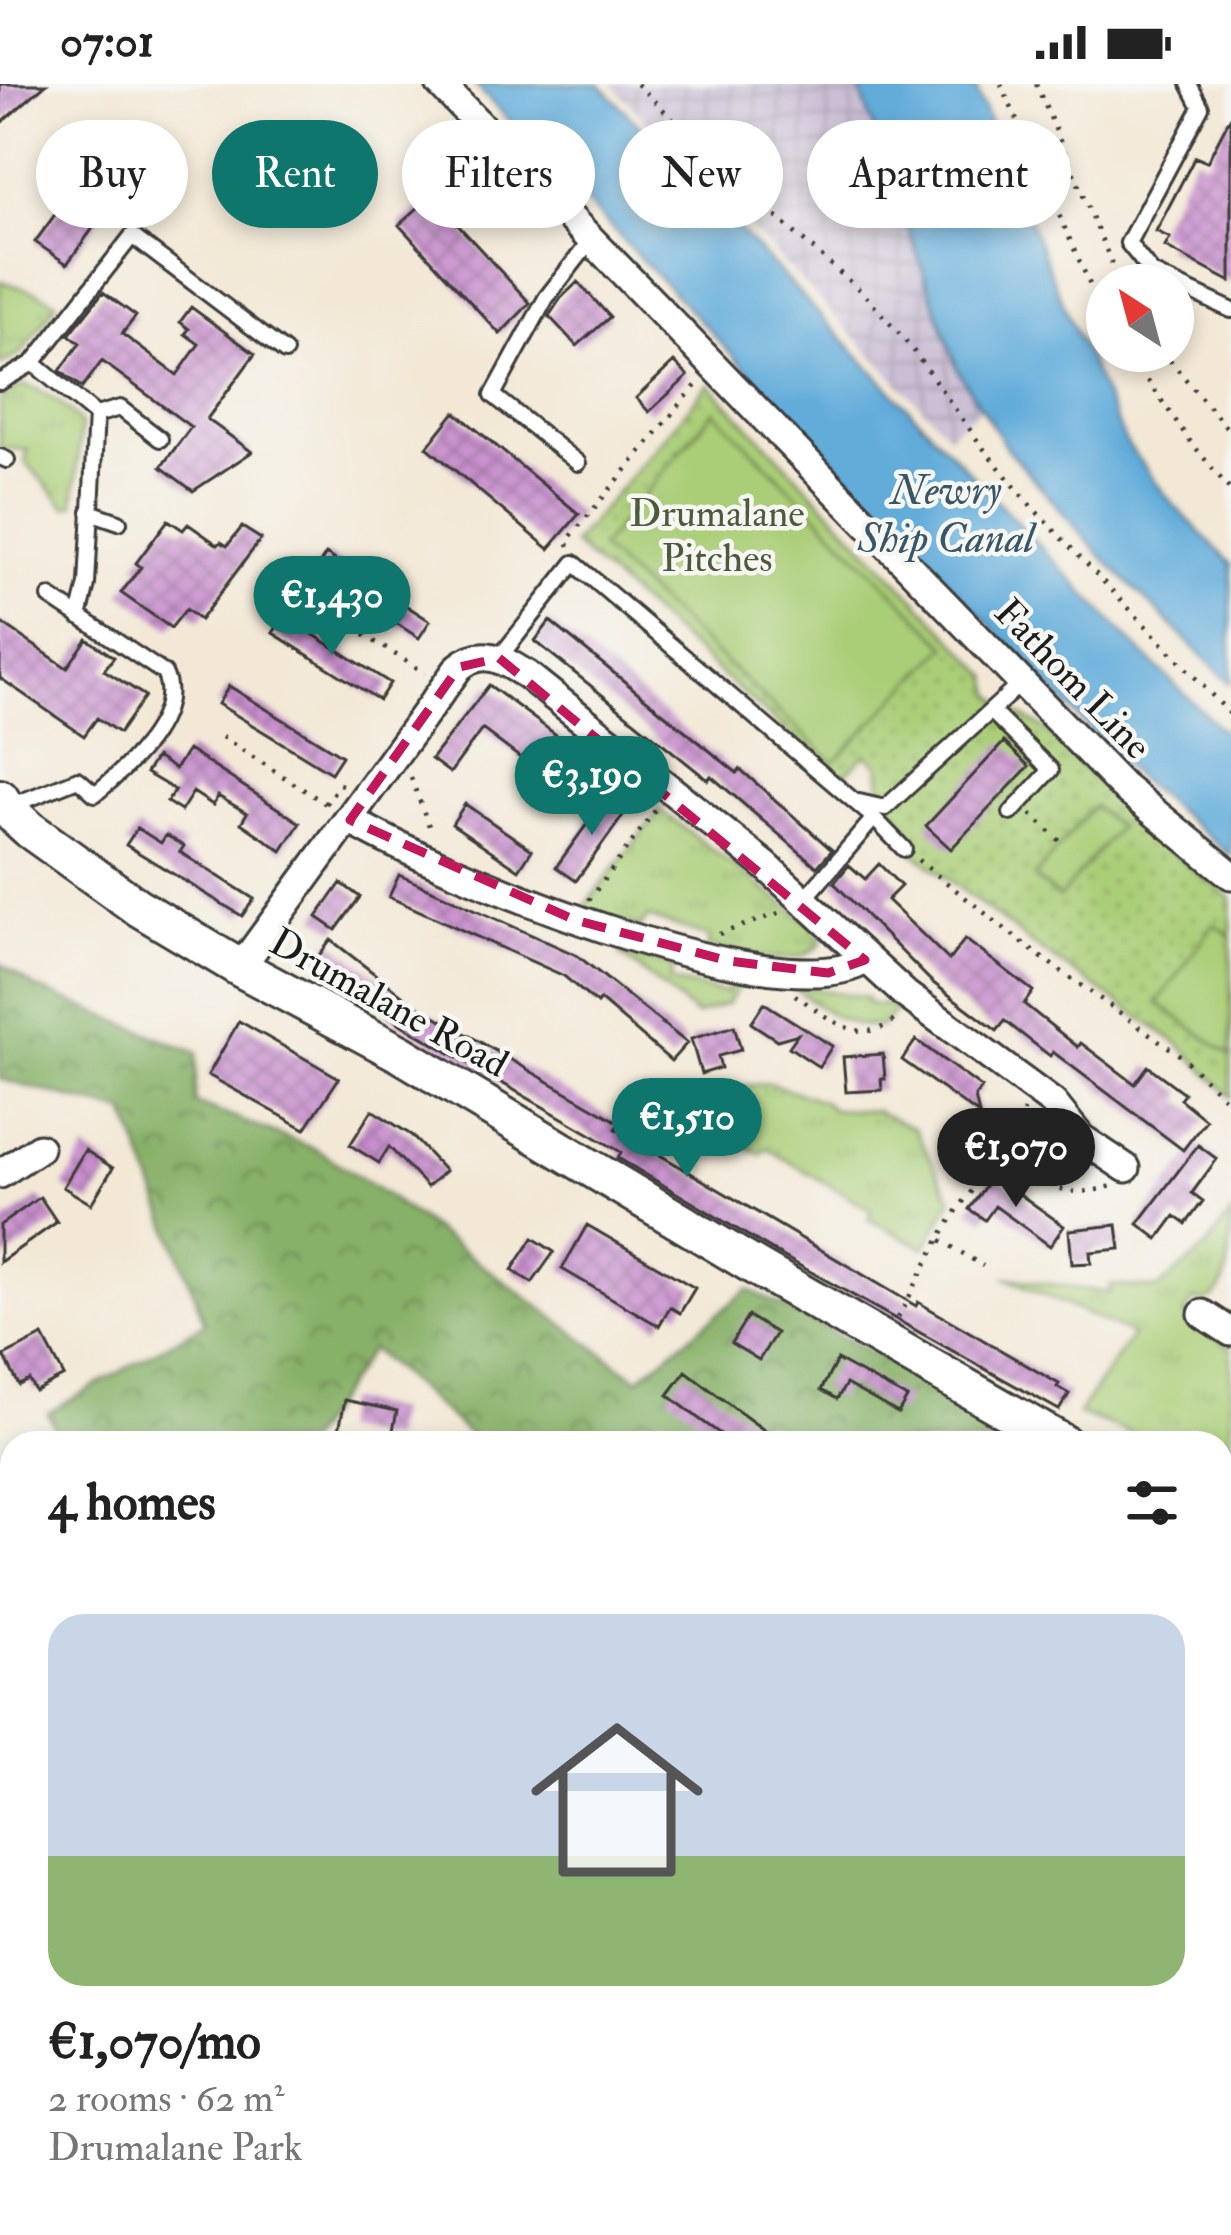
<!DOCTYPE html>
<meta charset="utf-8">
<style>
:root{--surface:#fff;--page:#f6f6f6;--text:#222;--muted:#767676;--line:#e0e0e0;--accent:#0f766e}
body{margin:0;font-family:"IM FELL Double Pica",serif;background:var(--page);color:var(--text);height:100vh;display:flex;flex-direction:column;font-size:45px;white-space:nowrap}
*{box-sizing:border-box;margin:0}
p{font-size:39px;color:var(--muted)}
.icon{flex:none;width:66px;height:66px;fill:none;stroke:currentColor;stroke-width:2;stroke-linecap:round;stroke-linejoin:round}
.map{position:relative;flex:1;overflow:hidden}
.sheet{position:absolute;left:0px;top:1347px;width:1233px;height:804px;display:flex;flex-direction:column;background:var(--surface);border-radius:36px 36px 0 0;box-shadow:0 6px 18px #0003}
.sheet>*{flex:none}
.banner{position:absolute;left:36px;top:36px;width:1161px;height:108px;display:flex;gap:24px}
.needle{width:78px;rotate:324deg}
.buttons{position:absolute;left:1086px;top:180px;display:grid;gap:24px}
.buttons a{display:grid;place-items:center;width:108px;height:108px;border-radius:50%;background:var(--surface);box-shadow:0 6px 18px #0003;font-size:60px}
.price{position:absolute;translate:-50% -102px;padding:0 27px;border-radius:42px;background:var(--accent);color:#fff;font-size:39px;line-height:78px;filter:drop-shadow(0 3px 6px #0008)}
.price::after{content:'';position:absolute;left:50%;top:72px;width:36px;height:27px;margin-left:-18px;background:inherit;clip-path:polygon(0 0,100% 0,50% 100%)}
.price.selected{background:#222;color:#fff}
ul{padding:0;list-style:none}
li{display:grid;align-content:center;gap:24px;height:636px;padding:0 48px}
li+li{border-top:3px solid var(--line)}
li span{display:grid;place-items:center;height:372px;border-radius:36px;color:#555}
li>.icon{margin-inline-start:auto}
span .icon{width:216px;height:216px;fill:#fffc;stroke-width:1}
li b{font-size:51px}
h2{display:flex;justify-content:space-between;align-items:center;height:144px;padding:0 48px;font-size:51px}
.pill{padding:0 42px;border-radius:54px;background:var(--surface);box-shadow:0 6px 18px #0003;font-size:42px;line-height:108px}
.pill.selected{background:var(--accent);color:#fff}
.status{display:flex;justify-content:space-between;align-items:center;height:84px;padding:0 60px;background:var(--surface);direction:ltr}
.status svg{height:33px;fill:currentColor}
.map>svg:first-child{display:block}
.industrial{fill:url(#industrial-grid)}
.grass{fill:url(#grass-tufts);stroke:#63754a;stroke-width:3}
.forest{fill:url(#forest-crowns);stroke:#526642;stroke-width:3}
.park{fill:url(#park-dots);stroke:#63754a;stroke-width:3}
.pitch{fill:#aace77;stroke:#63754a;stroke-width:3}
.water{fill:#62acda;stroke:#3f647b;stroke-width:3}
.building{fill:url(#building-cross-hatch)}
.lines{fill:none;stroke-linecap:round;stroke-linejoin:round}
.service-casing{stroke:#3c3b38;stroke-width:20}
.minor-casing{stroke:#3c3b38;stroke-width:33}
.secondary-casing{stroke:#3c3b38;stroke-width:42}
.primary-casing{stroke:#3c3b38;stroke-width:48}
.path{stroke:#3c3b38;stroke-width:4.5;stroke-dasharray:3 9;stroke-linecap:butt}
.service{stroke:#fff;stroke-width:14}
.minor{stroke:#fff;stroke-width:27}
.secondary{stroke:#fff;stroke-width:36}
.primary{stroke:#fff;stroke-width:42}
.marked{fill:none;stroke:#c2185b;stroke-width:9;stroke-dasharray:24 15;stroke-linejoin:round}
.labels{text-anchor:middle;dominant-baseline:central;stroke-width:9;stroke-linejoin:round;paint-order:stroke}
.park-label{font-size:39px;fill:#4e5a3c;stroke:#f6f6f2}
.street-label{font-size:39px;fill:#1c1c1c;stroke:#f6f6f2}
.water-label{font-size:42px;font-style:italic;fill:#385668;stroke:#f6f6f2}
</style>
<div class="status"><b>07:01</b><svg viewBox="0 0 49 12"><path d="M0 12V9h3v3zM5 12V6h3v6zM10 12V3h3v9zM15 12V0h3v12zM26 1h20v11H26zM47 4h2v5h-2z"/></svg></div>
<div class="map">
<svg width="1231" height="2151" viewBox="0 0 1231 2151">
<defs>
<pattern id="industrial-grid" width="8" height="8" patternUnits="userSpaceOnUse" patternTransform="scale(3)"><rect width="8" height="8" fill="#cbbfd5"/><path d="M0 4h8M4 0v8" fill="none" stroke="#aea4b6"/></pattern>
<pattern id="grass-tufts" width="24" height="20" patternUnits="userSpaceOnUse" patternTransform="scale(3)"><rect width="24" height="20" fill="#aace77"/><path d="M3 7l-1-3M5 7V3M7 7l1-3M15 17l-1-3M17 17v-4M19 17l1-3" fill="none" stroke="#92b066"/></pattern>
<pattern id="forest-crowns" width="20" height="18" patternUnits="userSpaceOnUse" patternTransform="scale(3)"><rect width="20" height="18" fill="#87b168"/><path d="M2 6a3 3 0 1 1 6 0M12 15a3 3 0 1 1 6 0" fill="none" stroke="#6e8f55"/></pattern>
<pattern id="park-dots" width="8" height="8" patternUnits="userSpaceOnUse" patternTransform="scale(3)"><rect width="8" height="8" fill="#aace77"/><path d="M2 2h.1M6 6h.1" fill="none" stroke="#92b066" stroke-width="1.8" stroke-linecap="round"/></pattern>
<pattern id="building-cross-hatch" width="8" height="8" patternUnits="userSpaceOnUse" patternTransform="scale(3)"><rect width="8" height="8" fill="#c88fcd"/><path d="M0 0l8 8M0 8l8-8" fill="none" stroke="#a274a6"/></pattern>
</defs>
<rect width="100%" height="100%" fill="#f6f6f2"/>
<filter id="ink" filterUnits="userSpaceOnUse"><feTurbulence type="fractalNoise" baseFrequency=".00833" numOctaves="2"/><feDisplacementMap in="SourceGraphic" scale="24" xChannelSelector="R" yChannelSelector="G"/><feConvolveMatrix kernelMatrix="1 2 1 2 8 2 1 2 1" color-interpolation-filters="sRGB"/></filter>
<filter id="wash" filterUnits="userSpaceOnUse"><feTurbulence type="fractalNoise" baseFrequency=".004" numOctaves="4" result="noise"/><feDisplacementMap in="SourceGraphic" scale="48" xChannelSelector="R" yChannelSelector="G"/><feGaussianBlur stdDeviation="2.7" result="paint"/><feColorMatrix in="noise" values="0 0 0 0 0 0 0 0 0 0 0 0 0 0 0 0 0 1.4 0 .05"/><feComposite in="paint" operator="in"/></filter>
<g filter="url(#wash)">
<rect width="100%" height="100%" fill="#f3e8d6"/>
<path class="industrial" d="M611,0H878L989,317L948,350Z"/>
<path class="grass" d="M0,197C22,205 38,205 57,219L22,269L0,281Z
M21,301C41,303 71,324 81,341L74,421L66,423L25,377L28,366L0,364V314Z
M660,726L811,840L822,858C798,889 742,868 708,863L709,853L648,833L641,843L581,827Z
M619,869L673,882L670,898L727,909L731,894L740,901L727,920L696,931Z
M790,901L866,913L868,920L891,921L895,928L881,942C843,945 820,923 790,901Z
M768,999L823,1017L832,1025L876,1027L915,1045L952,1115L925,1164L868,1135L872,1126L766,1064L761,1071L690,1029L693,1009Z
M1231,1130C1231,1164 1231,1227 1194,1216L1185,1231L1231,1264V1396L1221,1386V1359H1158L1078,1330L1132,1251L1004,1193L1110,1209V1201L1158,1205L1206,1164Z"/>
<path class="forest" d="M0,879L36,904L197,969L195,1019L318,1066L389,1113L638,1295L748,1205L1050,1359H479L371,1265L306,1359H62L48,1329L205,1239L126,1029L0,995Z"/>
<path class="park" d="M709,300L968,570L989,592L993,610L1009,625L1043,644L1151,753L1231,814V1013L1179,960L1032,860L908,764L898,728L882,711L879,682L866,670L840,695L573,460Z"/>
<path class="pitch" d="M714,327L947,562L834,678L600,464Z
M1093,722L1118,743L1059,814L1034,793Z
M1214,840L1231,852V972L1158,919Z"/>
<path class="water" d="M474,0H600L1135,562L1231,655V772L1134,692Z
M858,0H974L1069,234L1126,359L1171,418L1231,480V600L1100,471L1008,366L958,287Z"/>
<g id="blocks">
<path class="building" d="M0,0H46L0,40Z
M1231,32V198L1165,163L1170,154L1156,147L1195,73L1207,78Z
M91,81L122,104L67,180L35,158Z
M431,112L530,219L500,250L399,141Z
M578,198L610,233L577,262L549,232L561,214Z
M103,208L136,232L122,250L177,291L199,260L185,250L189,245L180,238L191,223L255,270L207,335L252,368L193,407L161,383L191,343L102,277L82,304L60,287L80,259L69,251Z
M674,278L688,292L649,328L636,314Z
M455,328L579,430L549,465L427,363Z
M168,436L183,446L188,440L218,461L221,458L227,462L242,443L261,455L200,536L186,525L171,544L121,509L141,483L136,479Z
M326,470L430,537L419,554L315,487Z
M284,532L390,599L379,616L273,549Z
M550,537L737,689L740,685L832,766L817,783L711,692L708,696L535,557Z
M0,538L67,584L87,555L114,573L104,586L145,612L119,649L97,634L84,652L0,594Z
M489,601L583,671L568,691L532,664L523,676L482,645L450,689L431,675Z
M229,602L342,672L331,689L218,620Z
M1004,658L1029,682L951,765L926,742Z
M188,666L300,739L282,767L241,739L247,729L218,712L213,721L193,708L181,727L167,718L175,706L146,689L156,673L175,685Z
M607,712L627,726L576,797L556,783Z
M465,720L532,766L519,786L452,740Z
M137,744L161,759L166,751L184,762L180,768L254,815L242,832L126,761Z
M879,780L901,802L887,816L949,876L965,855L1033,907L1024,920L1078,963L1081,959L1135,1000L1148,982L1184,1009L1180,1015L1206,1036L1183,1066L1053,968L1050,972L1005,937L997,947L932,898L834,799L849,781L865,795Z
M399,791L578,872L687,959L671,977L600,916L597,920L564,892L389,813Z
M341,799L360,813L336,846L317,833Z
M331,856L411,918L620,1039L616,1045L916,1222L918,1218L1059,1300L1057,1303L1069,1310L1059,1326L777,1169L618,1074L621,1068L402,941L316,875Z
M764,919L832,962L819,983L789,963L798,950L777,956L751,939Z
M239,937L339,994L305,1045L208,991Z
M734,942L741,966L718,972L721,984L701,990L691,955Z
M916,956L982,1004L975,1013L979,1031L902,976Z
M883,970L885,995H881L882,1006L846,1008L843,973Z
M372,1026L411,1051L445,1087L427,1103L389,1063L379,1079L350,1061Z
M979,1033L988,1072L965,1078L956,1039Z
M1198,1061L1217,1075L1192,1109L1203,1117L1186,1140L1175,1132L1158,1155L1138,1140Z
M85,1066L113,1084L91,1120L63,1103Z
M993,1091L1064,1142L1050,1162L995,1122L985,1136L969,1125Z
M40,1113L57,1138L0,1178V1141Z
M587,1141L695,1204L680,1229L670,1223L659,1242L562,1185Z
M1117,1141L1120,1165L1090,1168L1091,1179L1072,1180L1069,1146Z
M533,1154L554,1168L532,1199L512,1186Z
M748,1232L776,1249L759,1276L731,1259Z
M43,1252L64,1292L35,1307L29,1296L19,1301L4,1272Z
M837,1276L907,1314L898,1329L846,1300L837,1315L821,1306Z
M686,1287L735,1325L782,1359H733L698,1334L668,1311Z
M345,1316L397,1327L391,1356L339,1346Z"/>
</g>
</g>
<g filter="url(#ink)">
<use href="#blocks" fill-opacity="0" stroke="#3c3b38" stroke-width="3"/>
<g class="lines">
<defs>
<path id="service" d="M1189,0L1201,23L1128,159L1152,189L1231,226
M33,279L96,331L120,324L160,355
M0,298L33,279L132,152L285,268
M0,373L7,376
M578,379L493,311L546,214L592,155
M90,428L119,438
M79,533L87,500L96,331
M499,574L574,479L874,734L904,765
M991,627L1051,686L1011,729
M859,718L885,724L1021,599
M8,723L78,695L95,710C125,686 185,632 164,589L50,513
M804,816L874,734
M0,1502L12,1498
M1221,1591L1231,1593
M1221,1729L1227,1752L1221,1760"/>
<path id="minor" d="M440,0L1122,702L1231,791
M350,736C435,787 780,930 865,876
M240,884L459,583C484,563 503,576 527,591L765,781L905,910L1053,1019L1081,1054L1126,1084
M0,1090L39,1064
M1203,1230L1231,1248
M0,1731L12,1725
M1221,1913L1231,1921
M0,2101L12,2097
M613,2139L619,2151
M638,2151L664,2139
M1011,2151L1022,2139"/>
<path id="secondary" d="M0,714L6,724L30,746L136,822L240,884L401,970L756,1183L1063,1359
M1221,1451L1231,1457"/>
<path id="primary" d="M0,1908L12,1932
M115,2139L121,2151"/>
</defs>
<use href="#service" class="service-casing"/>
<use href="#minor" class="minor-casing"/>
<use href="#secondary" class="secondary-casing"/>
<use href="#primary" class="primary-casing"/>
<path class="path" d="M637,0L737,98L865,211L913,266L983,364L1031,422L1231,631
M1001,0L1107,239
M1036,0L1121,201
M1127,267L1190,357L1231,407
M1162,267L1231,349
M569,462L567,457L698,299
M313,519L425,589
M222,653L326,720
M411,694L432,750
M326,720L339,700L346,702
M1031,730L1062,759
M918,776L1034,868L1181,972L1231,1020
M589,816L657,724
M719,850L782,828
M795,911C826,932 860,965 895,935
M1024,1026C1012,1090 1054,1121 1112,1102
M941,1156L983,1182
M898,1234C932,1172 960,1098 1023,1062
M1221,1382L1231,1383
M490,2139L494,2151"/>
<use href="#service" class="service"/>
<use href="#minor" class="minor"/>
<use href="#secondary" class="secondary"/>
<use href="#primary" class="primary"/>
</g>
</g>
<path class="marked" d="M499,574L865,876L828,889L729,877L575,836L350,736L459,583Z"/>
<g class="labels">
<g class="park-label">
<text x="717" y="429">Drumalane<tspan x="717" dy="45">Pitches</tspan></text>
</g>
<g class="street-label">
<text transform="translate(1073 595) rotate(46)">Fathom Line</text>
<text transform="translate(389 919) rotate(29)">Drumalane Road</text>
</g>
<g class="water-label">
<text x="946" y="407">Newry<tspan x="946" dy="48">Ship Canal</tspan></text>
</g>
</g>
</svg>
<div class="buttons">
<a><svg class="needle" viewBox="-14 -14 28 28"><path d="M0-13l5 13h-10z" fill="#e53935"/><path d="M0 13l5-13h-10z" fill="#767676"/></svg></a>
</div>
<b class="price" style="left:332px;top:574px">€1,430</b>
<b class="price" style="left:592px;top:754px">€3,190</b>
<b class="price" style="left:687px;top:1096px">€1,510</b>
<b class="price selected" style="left:1016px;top:1126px">€1,070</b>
<div class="banner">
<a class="pill">Buy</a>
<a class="pill selected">Rent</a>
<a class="pill">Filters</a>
<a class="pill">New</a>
<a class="pill">Apartment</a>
</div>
<section class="sheet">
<h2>4 homes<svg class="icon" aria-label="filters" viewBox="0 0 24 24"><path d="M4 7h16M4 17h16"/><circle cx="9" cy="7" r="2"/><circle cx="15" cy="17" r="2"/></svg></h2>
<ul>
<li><span style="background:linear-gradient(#c9d6e8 65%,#8fb573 0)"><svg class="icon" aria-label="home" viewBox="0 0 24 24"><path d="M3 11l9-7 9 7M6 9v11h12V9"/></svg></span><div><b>€1,070/mo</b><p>2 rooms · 62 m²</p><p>Drumalane Park</p></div></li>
</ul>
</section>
</div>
